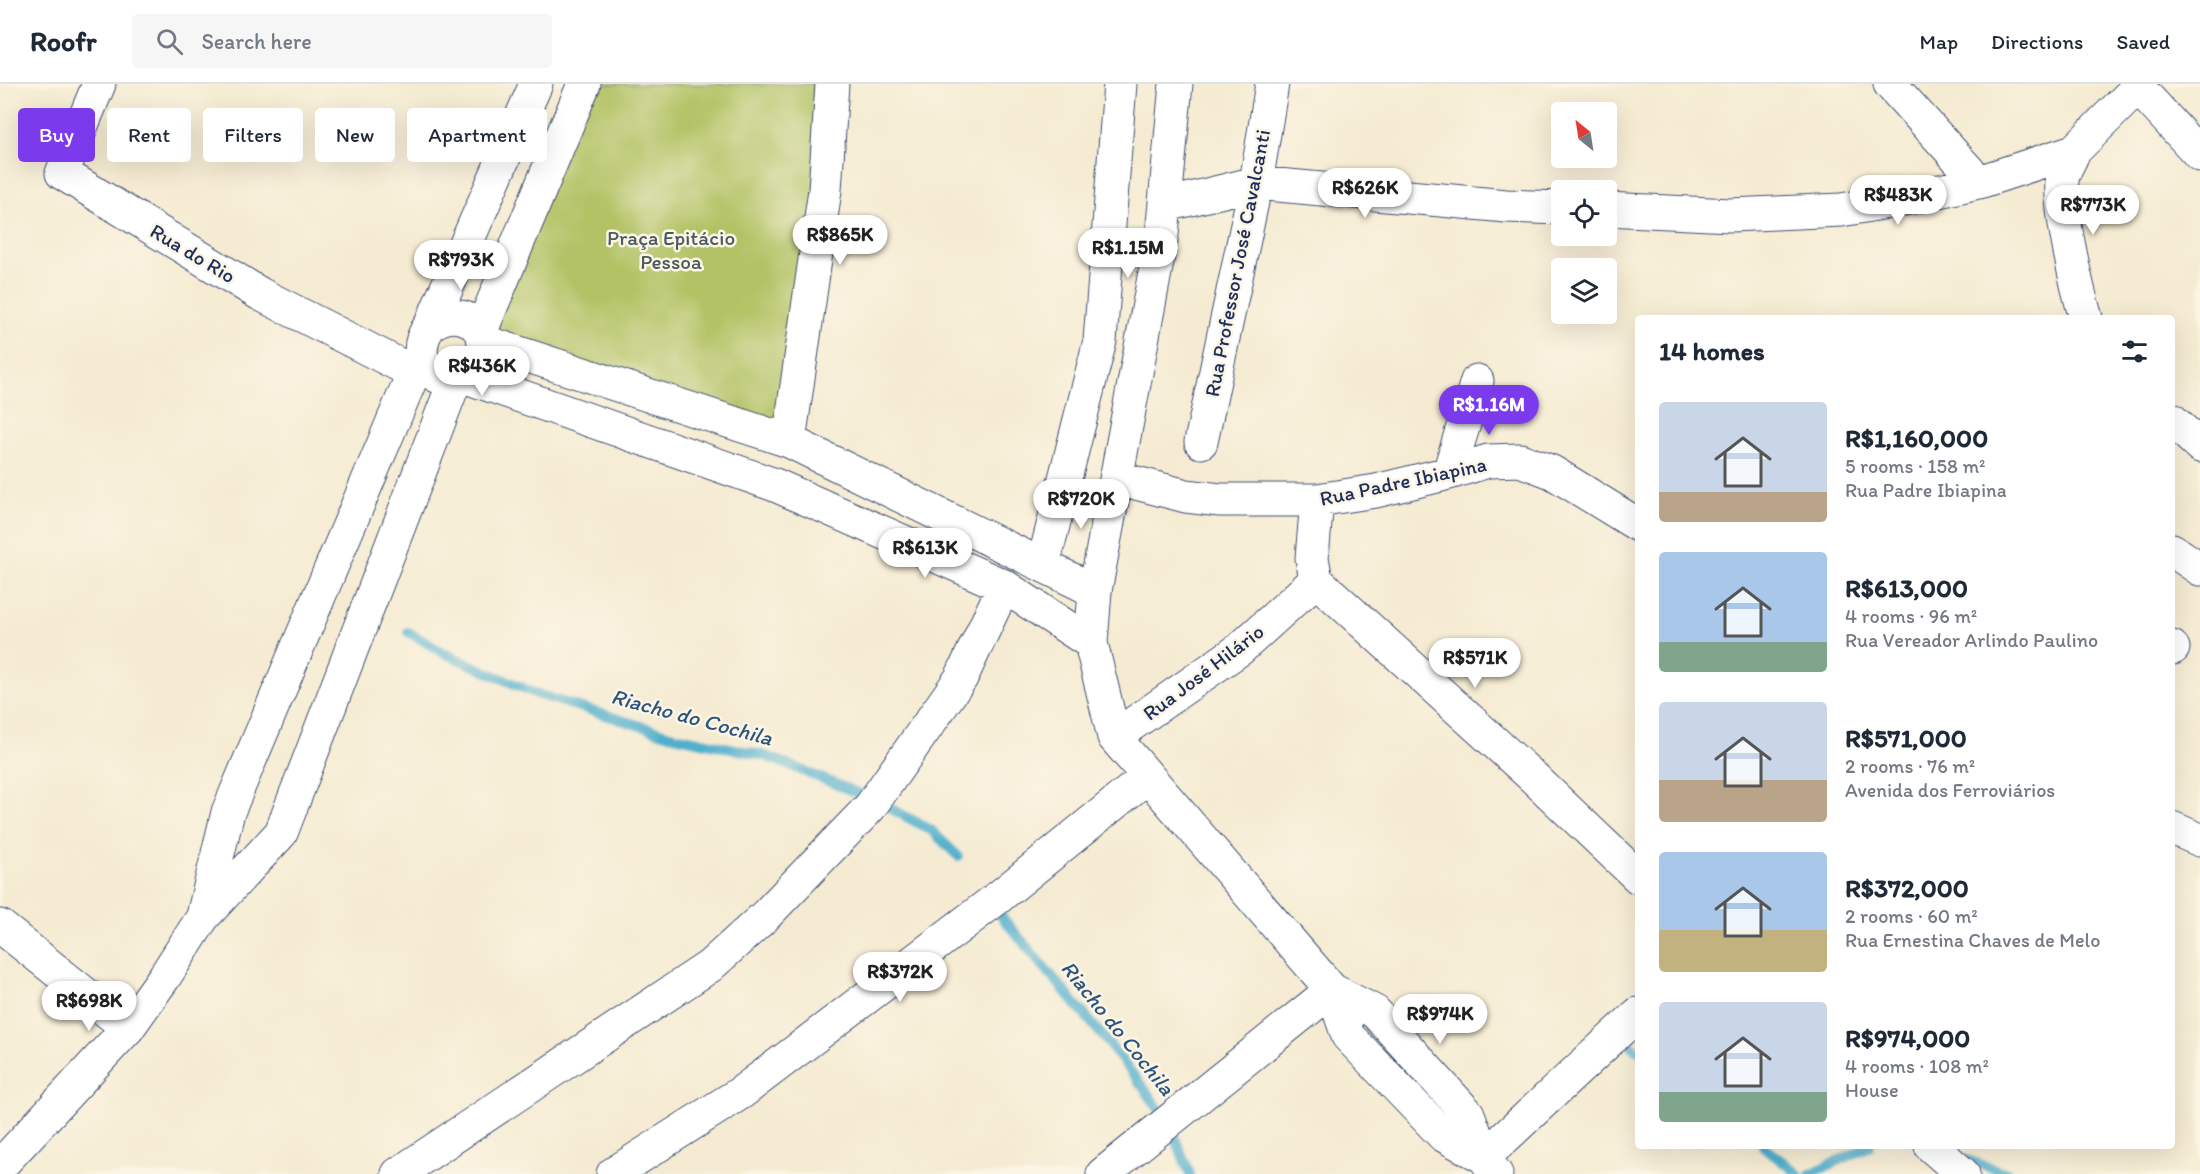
<!DOCTYPE html>
<meta charset="utf-8">
<style>
:root{--surface:#fff;--page:#f6f6f7;--text:#1f2937;--muted:#747a83;--line:#e0e1e3;--accent:#7c3aed}
body{margin:0;font-family:Itim,sans-serif;background:var(--page);color:var(--text);height:100vh;display:flex;flex-direction:column;font-size:22px;white-space:nowrap}
*{box-sizing:border-box;margin:0}
p{font-size:20px;color:var(--muted)}
.icon{flex:none;width:33px;height:33px;fill:none;stroke:currentColor;stroke-width:2;stroke-linecap:round;stroke-linejoin:round}
.map{position:relative;flex:1;overflow:hidden}
.side{position:absolute;left:1635px;top:231px;width:540px;height:834px;display:flex;flex-direction:column;background:var(--surface);border-radius:6px;box-shadow:0 6px 24px #0002}
.side>*{flex:none}
.top-card{position:absolute;left:18px;top:24px;width:570px;height:54px;display:flex;gap:12px}
.needle{width:39px;rotate:330deg}
.controls{position:absolute;left:1551px;top:18px;display:grid;gap:12px}
.controls a{display:grid;place-items:center;width:66px;height:66px;border-radius:6px;background:var(--surface);box-shadow:0 6px 24px #0002;font-size:30px}
.price{position:absolute;translate:-50% -51px;padding:0 14px;border-radius:21px;background:#fff;color:#222;font-size:20px;line-height:39px;filter:drop-shadow(0 2px 3px #0008)}
.price::after{content:'';position:absolute;left:50%;top:36px;width:18px;height:14px;margin-left:-9px;background:inherit;clip-path:polygon(0 0,100% 0,50% 100%)}
.price.on{background:var(--accent);color:#fff}
ul{padding:0;list-style:none}
li{display:flex;align-items:center;gap:18px;height:150px;padding:0 24px}
li span{display:grid;place-items:center;flex:none;width:168px;height:120px;border-radius:6px;color:#555}
li>.icon{margin-inline-start:auto}
span .icon{width:72px;height:72px;fill:#fffc;stroke-width:1}
li b{font-size:26px}
h2{display:flex;justify-content:space-between;align-items:center;height:72px;padding:0 24px;font-size:26px}
.tag{padding:0 21px;border-radius:6px;background:var(--surface);box-shadow:0 6px 24px #0002;font-size:21px;line-height:54px}
.tag.on{background:var(--accent);color:#fff}
header{display:flex;align-items:center;gap:36px;box-sizing:border-box;height:84px;padding:0 30px;background:var(--surface);border-bottom:2px solid var(--line)}
header strong{font-size:28px}
nav{display:flex;gap:33px;margin-inline-start:auto;font-size:21px}
.search{width:420px;height:54px;background:var(--page);display:flex;align-items:center;gap:15px;box-sizing:border-box;padding:0 21px;border-radius:6px;color:var(--muted);font-size:22px}
.map>svg:first-child{display:block}
.green{fill:#b2c265;stroke:#667862;stroke-width:1.5}
.lines{fill:none;stroke-linecap:round;stroke-linejoin:round}
.stream{stroke:#4fafcd;stroke-width:10}
.minor-casing{stroke:#3c4b6f;stroke-width:35}
.major-casing{stroke:#3c4b6f;stroke-width:35}
.minor{stroke:#fff;stroke-width:33}
.major{stroke:#fff;stroke-width:33}
.labels{text-anchor:middle;dominant-baseline:central;stroke-width:5;stroke-linejoin:round;paint-order:stroke}
.park-label{font-size:21px;fill:#485b60;stroke:#fcf5e5}
.street-label{font-size:21px;fill:#1b2f5e;stroke:#fcf5e5}
.water-label{font-size:22px;font-style:italic;fill:#2b557f;stroke:#fcf5e5}
</style>
<header>
<strong>Roofr</strong>
<div class="search"><svg class="icon" aria-label="search" viewBox="0 0 24 24"><circle cx="10" cy="10" r="6"/><path d="M15 15l6 6"/></svg>Search here</div>
<nav><a>Map</a><a>Directions</a><a>Saved</a></nav>
</header>
<div class="map">
<svg width="2200" height="1090" viewBox="0 0 2200 1090">
<rect width="100%" height="100%" fill="#fcf5e5"/>
<filter id="ink" filterUnits="userSpaceOnUse"><feTurbulence type="fractalNoise" baseFrequency=".0167" numOctaves="2"/><feDisplacementMap in="SourceGraphic" scale="12" xChannelSelector="R" yChannelSelector="G"/><feConvolveMatrix kernelMatrix="1 2 1 2 8 2 1 2 1" color-interpolation-filters="sRGB"/></filter>
<filter id="wash" filterUnits="userSpaceOnUse"><feTurbulence type="fractalNoise" baseFrequency=".008" numOctaves="4" result="noise"/><feDisplacementMap in="SourceGraphic" scale="24" xChannelSelector="R" yChannelSelector="G"/><feGaussianBlur stdDeviation="1.35" result="paint"/><feColorMatrix in="noise" values="0 0 0 0 0 0 0 0 0 0 0 0 0 0 0 0 0 1.4 0 .05"/><feComposite in="paint" operator="in"/></filter>
<g filter="url(#wash)">
<rect width="100%" height="100%" fill="#f5ebd2"/>
<path class="green" d="M584,0H832L789,357L485,258Z"/>
<g class="lines">
<path class="stream" d="M408,548L444,569L537,610L670,651L766,672L875,716L931,746L958,772
M1001,832L1106,956L1146,1007L1168,1038L1190,1090
M1633,963L1638,967
M1763,1062L1798,1090
M1961,1074L2010,1090
M1810,1090L1870,1062"/>
</g>
</g>
<g filter="url(#ink)">
<g class="lines">
<defs>
<path id="minor" d="M99,0L62,89L260,210L413,288
M1176,0L1162,151L1095,507L1091,559L1114,653L1332,906L1348,952L1443,1051L1484,1073L1496,1090
M1890,0L1979,98
M2135,0L2200,71
M2074,67C2071,75 2065,84 2063,92C2056,116 2078,208 2086,234
M1166,121L1256,99L1506,122L1562,124
M1606,125L1731,131L1841,126L1900,116L1979,98L2074,67L2138,3
M485,258L789,357L1095,507
M466,293L775,401L1004,502L1091,559
M2172,336L2200,362
M789,357L825,106L832,0
M1201,358L1256,99L1272,0
M1449,389L1477,297
M1117,394L1186,412L1220,416H1317L1376,407L1449,389L1488,377L1520,376L1552,388L1638,441
M1317,416L1312,474L1316,496L1534,694L1638,793
M2172,466L2200,485
M1043,481L1100,257L1120,0
M2172,563L2173,564
M1114,653L1240,565L1316,496
M2172,744L2200,756
M0,842L128,944
M1332,906L1375,928L1468,1030L1484,1073
M1931,1062L1963,1090
M1484,1073L1638,930
M398,1090L710,882L764,833L870,723L961,594L1004,502
M613,1090L742,1008L1000,812L1147,693
M1103,1090L1332,906"/>
<path id="major" d="M431,240C478,210 506,276 465,293C456,297 445,296 437,292C416,280 418,257 431,240L536,0
M481,247L584,0
M203,832L228,728L421,271
M0,1082L128,944L165,892L203,833L281,749L455,296"/>
</defs>
<use href="#minor" class="minor-casing"/>
<use href="#major" class="major-casing"/>
<use href="#minor" class="minor"/>
<use href="#major" class="major"/>
</g>
</g>
<g class="labels">
<g class="park-label">
<text x="671" y="153">Praça Epitácio<tspan x="671" dy="24">Pessoa</tspan></text>
</g>
<g class="street-label">
<text transform="translate(193 169) rotate(31)">Rua do Rio</text>
<text transform="translate(1237 179) rotate(-79)">Rua Professor José Cavalcanti</text>
<text transform="translate(1403 397) rotate(-12)">Rua Padre Ibiapina</text>
<text transform="translate(1203 588) rotate(-37)">Rua José Hilário</text>
</g>
<g class="water-label">
<text transform="translate(692 633) rotate(15)">Riacho do Cochila</text>
<text transform="translate(1118 944) rotate(51)">Riacho do Cochila</text>
</g>
</g>
</svg>
<div class="controls">
<a><svg class="needle" viewBox="-14 -14 28 28"><path d="M0-13l5 13h-10z" fill="#e53935"/><path d="M0 13l5-13h-10z" fill="#747a83"/></svg></a>
<a><svg class="icon" aria-label="locate" viewBox="0 0 24 24"><circle cx="12" cy="12" r="6"/><path d="M12 2v4M12 18v4M2 12h4M18 12h4"/></svg></a>
<a><svg class="icon" aria-label="layers" viewBox="0 0 24 24"><path d="M12 4l9 5-9 5-9-5zM3 14l9 5 9-5"/></svg></a>
</div>
<b class="price" style="left:1365px;top:135px">R$626K</b>
<b class="price" style="left:1898px;top:142px">R$483K</b>
<b class="price" style="left:2093px;top:152px">R$773K</b>
<b class="price" style="left:840px;top:182px">R$865K</b>
<b class="price" style="left:1128px;top:195px">R$1.15M</b>
<b class="price" style="left:461px;top:207px">R$793K</b>
<b class="price" style="left:482px;top:313px">R$436K</b>
<b class="price on" style="left:1489px;top:352px">R$1.16M</b>
<b class="price" style="left:1081px;top:446px">R$720K</b>
<b class="price" style="left:925px;top:495px">R$613K</b>
<b class="price" style="left:1475px;top:605px">R$571K</b>
<b class="price" style="left:900px;top:919px">R$372K</b>
<b class="price" style="left:89px;top:948px">R$698K</b>
<b class="price" style="left:1440px;top:961px">R$974K</b>
<div class="top-card">
<a class="tag on">Buy</a>
<a class="tag">Rent</a>
<a class="tag">Filters</a>
<a class="tag">New</a>
<a class="tag">Apartment</a>
</div>
<section class="side">
<h2>14 homes<svg class="icon" aria-label="filters" viewBox="0 0 24 24"><path d="M4 7h16M4 17h16"/><circle cx="9" cy="7" r="2"/><circle cx="15" cy="17" r="2"/></svg></h2>
<ul>
<li><span style="background:linear-gradient(#c9d6e8 75%,#b9a48a 0)"><svg class="icon" aria-label="home" viewBox="0 0 24 24"><path d="M3 11l9-7 9 7M6 9v11h12V9"/></svg></span><div><b>R$1,160,000</b><p>5 rooms · 158 m²</p><p>Rua Padre Ibiapina</p></div></li>
<li><span style="background:linear-gradient(#a9c7e8 75%,#7fa58c 0)"><svg class="icon" aria-label="home" viewBox="0 0 24 24"><path d="M3 11l9-7 9 7M6 9v11h12V9"/></svg></span><div><b>R$613,000</b><p>4 rooms · 96 m²</p><p>Rua Vereador Arlindo Paulino</p></div></li>
<li><span style="background:linear-gradient(#c9d6e8 65%,#b9a48a 0)"><svg class="icon" aria-label="home" viewBox="0 0 24 24"><path d="M3 11l9-7 9 7M6 9v11h12V9"/></svg></span><div><b>R$571,000</b><p>2 rooms · 76 m²</p><p>Avenida dos Ferroviários</p></div></li>
<li><span style="background:linear-gradient(#a9c7e8 65%,#c2b280 0)"><svg class="icon" aria-label="home" viewBox="0 0 24 24"><path d="M3 11l9-7 9 7M6 9v11h12V9"/></svg></span><div><b>R$372,000</b><p>2 rooms · 60 m²</p><p>Rua Ernestina Chaves de Melo</p></div></li>
<li><span style="background:linear-gradient(#c9d6e8 75%,#7fa58c 0)"><svg class="icon" aria-label="home" viewBox="0 0 24 24"><path d="M3 11l9-7 9 7M6 9v11h12V9"/></svg></span><div><b>R$974,000</b><p>4 rooms · 108 m²</p><p>House</p></div></li>
</ul>
</section>
</div>
